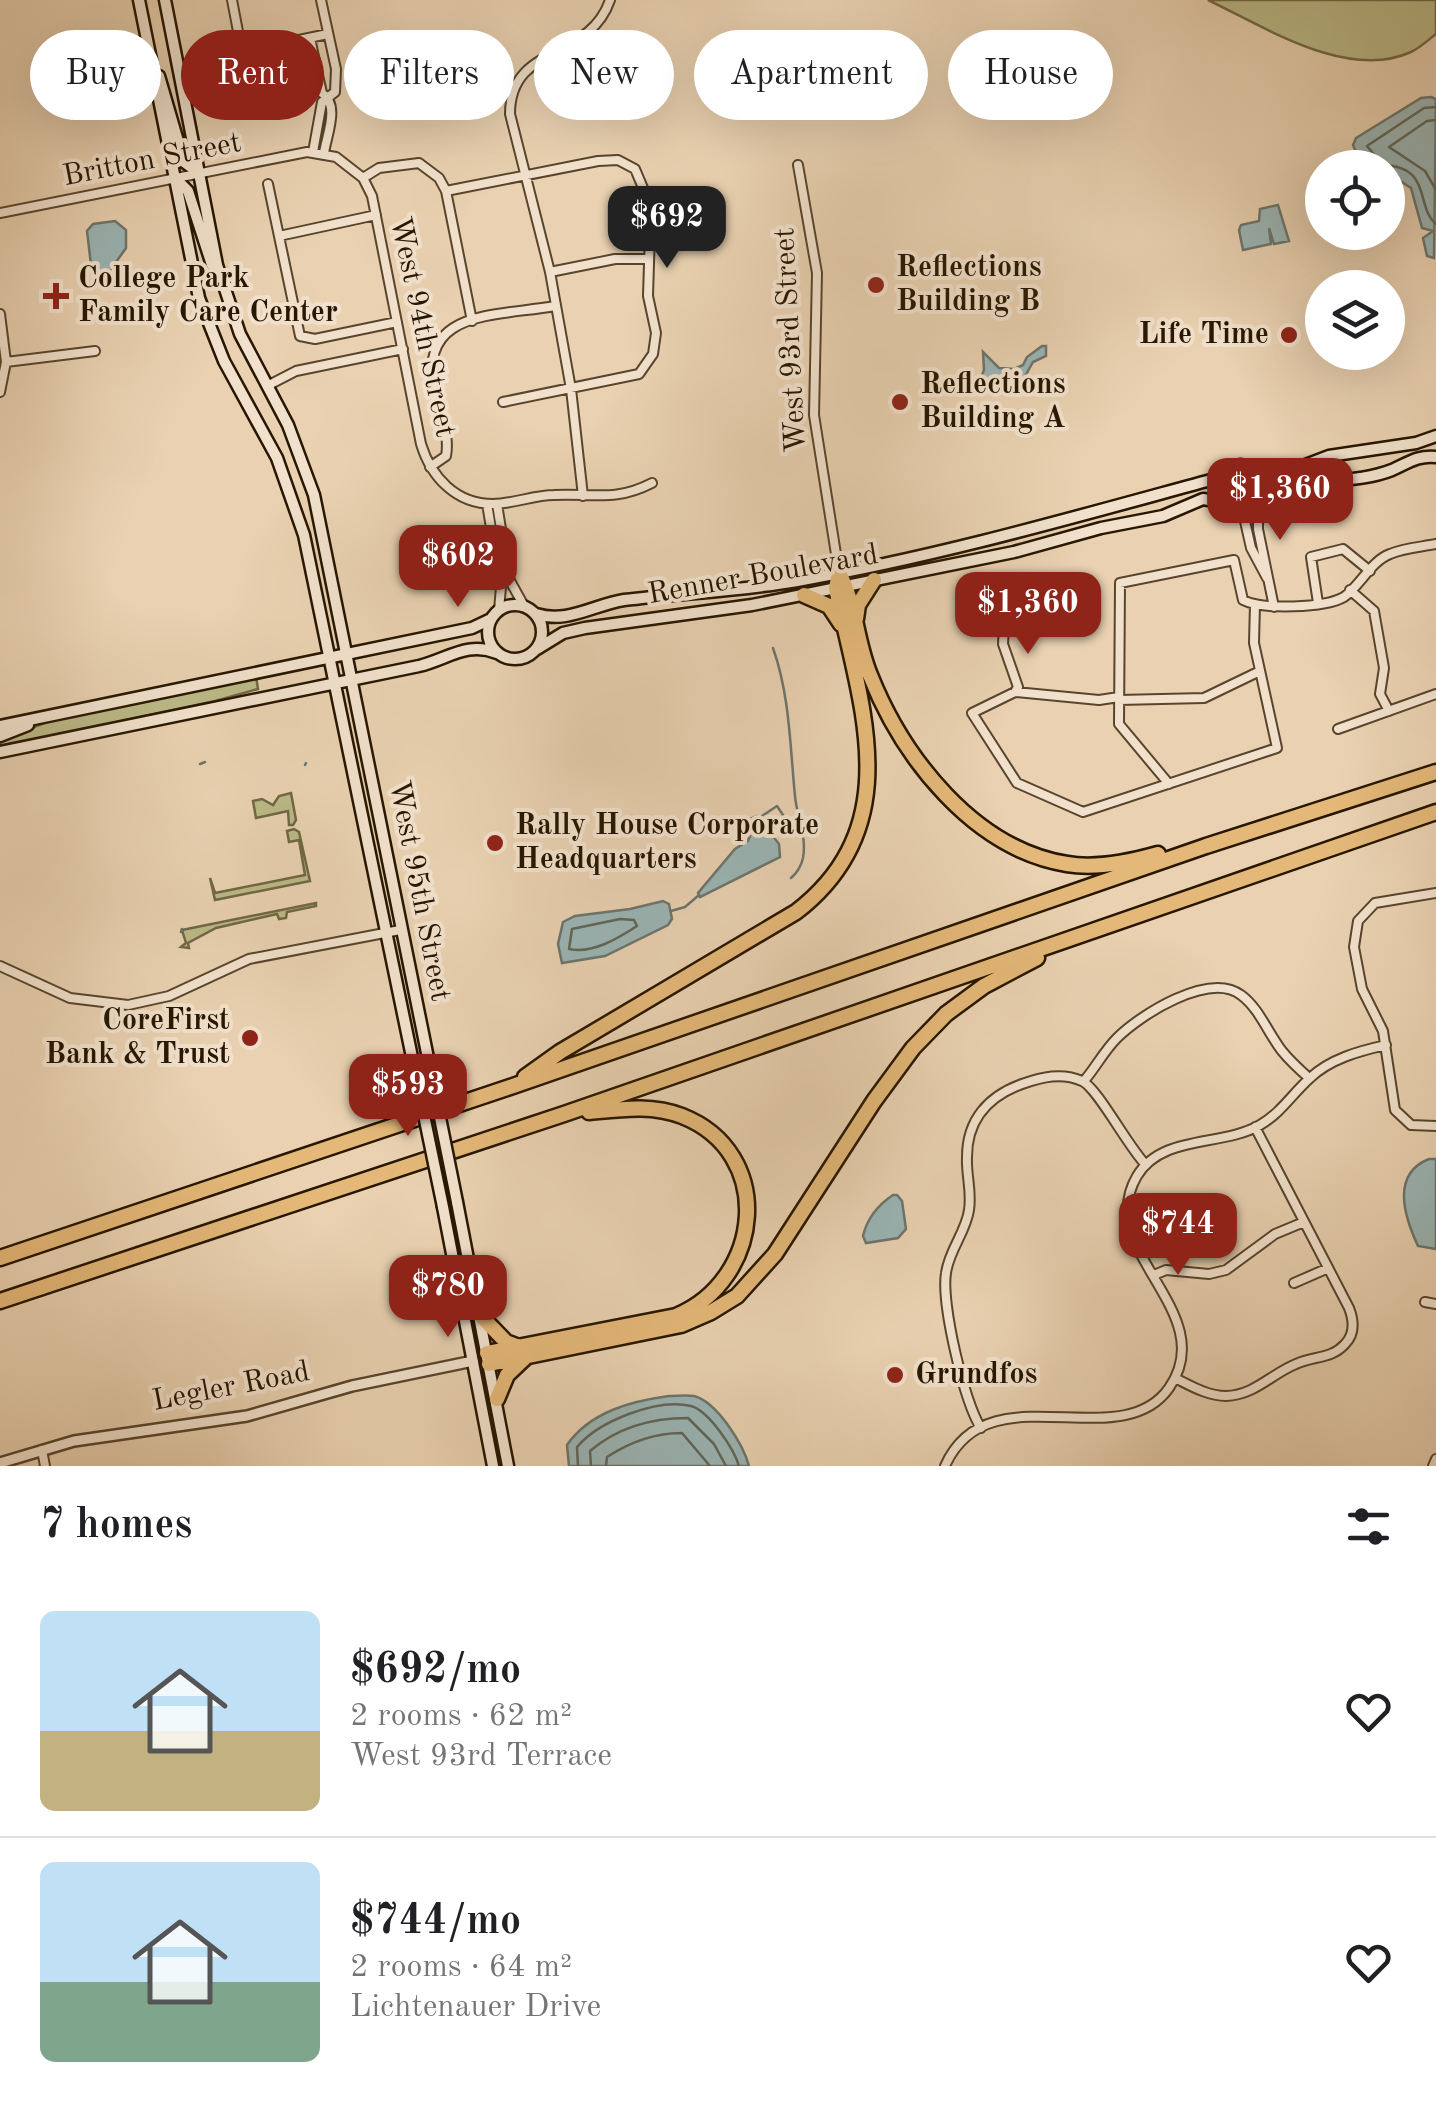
<!DOCTYPE html>
<meta charset="utf-8">
<style>
:root{--surface:#fff;--page:#f2f2f2;--text:#202124;--muted:#757577;--line:#e0e0e0;--accent:#8f2418}
body{margin:0;font-family:"Old Standard TT",serif;background:var(--page);color:var(--text);height:100vh;display:flex;flex-direction:column;font-size:38px;white-space:nowrap}
*{box-sizing:border-box;margin:0}
p{font-size:32px;color:var(--muted)}
.icon{flex:none;width:55px;height:55px;fill:none;stroke:currentColor;stroke-width:2;stroke-linecap:round;stroke-linejoin:round}
.map{position:relative;height:1466px;overflow:hidden}
.side{display:flex;flex-direction:column;background:var(--surface);flex:1}
.side>*{flex:none}
.guide{position:absolute;left:30px;top:30px;width:1378px;height:90px;display:flex;gap:20px}
.buttons{position:absolute;left:1305px;top:150px;display:grid;gap:20px}
.buttons a{display:grid;place-items:center;width:100px;height:100px;border-radius:50%;background:var(--surface);box-shadow:0 10px 40px #0002;font-size:50px}
.price{position:absolute;translate:-50% -85px;padding:0 22px;border-radius:20px;background:var(--accent);color:#fff;font-size:32px;line-height:65px;filter:drop-shadow(0 2px 5px #0008)}
.price::after{content:'';position:absolute;left:50%;top:60px;width:30px;height:22px;margin-left:-15px;background:inherit;clip-path:polygon(0 0,100% 0,50% 100%)}
.price.active{background:#222;color:#fff}
ul{padding:0;list-style:none}
li{display:flex;align-items:center;gap:30px;height:250px;padding:0 40px}
li+li{border-top:2px solid var(--line)}
li span{display:grid;place-items:center;flex:none;width:280px;height:200px;border-radius:15px;color:#555}
li>.icon{margin-inline-start:auto}
span .icon{width:120px;height:120px;fill:#fffc;stroke-width:1}
li b{font-size:42px}
h2{display:flex;justify-content:space-between;align-items:center;height:120px;padding:0 40px;font-size:42px}
.chip{padding:0 35px;border-radius:45px;background:var(--surface);box-shadow:0 10px 40px #0002;font-size:35px;line-height:90px}
.chip.active{background:var(--accent);color:#fff}
.map>svg:first-child{display:block}
.green{fill:#bbba88;stroke:#716844;stroke-width:2.5}
.water{fill:#9ab5b5;stroke:#6c756d;stroke-width:2.5}
.lines{fill:none;stroke-linecap:round;stroke-linejoin:round}
.shore{stroke:#60665a;stroke-width:2.5}
.stream{stroke:#6c756d;stroke-width:2.5}
.minor-casing{stroke:#58452c;stroke-width:12}
.tertiary-casing{stroke:#58452c;stroke-width:14}
.secondary-casing{stroke:#271600;stroke-width:15}
.motorway-casing{stroke:#271600;stroke-width:19}
.minor{stroke:#f1e1cc;stroke-width:8}
.tertiary{stroke:#f1e1cc;stroke-width:9}
.secondary{stroke:#f1e1cc;stroke-width:10}
.motorway{stroke:#e4b878;stroke-width:14}
.secondary-bridge-casing{stroke:#271600;stroke-width:15;stroke-linecap:butt}
.secondary-bridge{stroke:#f1e1cc;stroke-width:10}
.poi-dot{fill:#8f2418;stroke:#f1e1cc;stroke-width:4}
.labels{text-anchor:middle;dominant-baseline:central;stroke-width:8;stroke-linejoin:round;paint-order:stroke}
.street-label{font-size:30px;fill:#271600;stroke:#f1e1cc}
.poi-label{font-size:30px;font-weight:bold;fill:#271600;stroke:#f1e1cc;text-anchor:start}
</style>
<div class="map">
<svg width="1436" height="1466" viewBox="0 0 1436 1466">
<rect width="100%" height="100%" fill="#e9d1b1"/>
<filter id="stains"><feTurbulence type="fractalNoise" baseFrequency=".002" numOctaves="4"/><feColorMatrix values="0 0 0 0 .2 0 0 0 0 .09 0 0 0 0 .02 0 0 0 .5 -.17"/></filter>
<radialGradient id="worn" r=".72"><stop offset=".6" stop-color="#630" stop-opacity="0"/><stop offset="1" stop-color="#630" stop-opacity=".3"/></radialGradient>
<path class="green" d="M1208,0H1436V34C1428,40 1420,48 1411,52C1347,81 1265,27 1208,0Z
M256,676L258,689L215,701L0,747V740L63,716Z
M291,793L296,820L293,825H289L288,811L256,818L253,801L262,799L273,805L279,796Z
M294,829L299,832L310,881L215,900L210,878L215,893L305,875L299,840L289,842L287,831Z
M316,903V906L287,912L286,918L279,919L277,914L216,928L188,943L189,948L181,947L186,943L182,930Z"/>
<path class="water" d="M1431,97L1436,99L1434,258L1427,256L1423,238L1433,231L1422,228L1411,188L1388,173V168C1374,168 1357,158 1353,145L1356,138L1421,98Z
M1278,205L1289,241L1274,244L1269,228L1271,244L1243,250L1239,230L1241,225L1259,221L1260,209Z
M115,221L126,230V248L109,272L98,274L91,265L87,231L93,224Z
M1042,346H1046V356L1033,362L1023,380L999,379L985,387L978,385L984,370L983,352L999,368L1014,369L1023,365L1027,357Z
M757,816L779,844L780,857L700,897L698,893L735,849L748,841L751,833L750,819Z
M663,901L669,904L672,919L668,925L605,956L562,963L558,944L563,922L575,916L630,909Z
M1429,1159H1436V1249L1418,1246C1404,1216 1391,1174 1429,1159Z
M893,1195H897L902,1201L906,1229L898,1238L866,1243L863,1236C867,1219 878,1205 893,1195Z
M669,1396C677,1396 686,1395 694,1396C717,1402 743,1444 749,1466H569L567,1445C590,1412 631,1401 669,1396Z"/>
<g class="lines">
<path class="shore" d="M1436,107L1424,108L1367,146L1383,165C1433,167 1415,207 1436,224
M1436,120L1427,121L1389,147L1425,171L1436,190
M620,919L634,920L637,926C617,939 592,954 569,949L572,929Z
M578,1466L577,1447C599,1421 657,1398 691,1406C709,1411 734,1449 739,1466
M591,1466L590,1451C618,1427 651,1418 688,1418L714,1444L726,1466
M606,1466L607,1457C630,1442 653,1433 682,1433L710,1466"/>
<path class="stream" d="M773,648C790,696 790,747 795,796C797,818 807,836 803,858C801,867 798,872 791,878
M200,764L205,762
M305,765L306,763
M759,818L777,806L791,827H800
M671,911L685,907L699,895
M181,932L182,929"/>
<defs>
<path id="minor" d="M232,0L240,42L250,50L328,34
M310,38L322,93C340,105 327,134 324,153
M313,152L322,102L335,92L336,69L321,0
M798,165L817,273L814,415L839,573
M363,178L372,196L421,444C431,477 456,504 493,504C513,504 534,495 554,495C594,493 615,502 652,483
M268,184L300,336L315,339L397,322
M446,191L472,321
M0,213L307,152L336,157L363,178L379,168L419,163L439,178L446,191L598,161L618,160L635,169L646,195L650,232L648,296L656,333L653,354L639,374L503,402
M279,236L376,215
M550,272L615,259H648
M0,314L6,362L0,392
M6,362L95,351
M267,386L296,371L403,349
M430,467L446,456C450,434 440,417 435,395C416,309 492,317 555,306
M583,496L571,389L550,272L510,114C510,43 589,62 610,0
M487,504L501,587L499,610
M497,504L509,579L524,606
M1258,505V529L1274,607
M1242,508L1251,548L1267,578
M1350,590L1374,611L1384,668L1380,694L1389,711
M1318,603L1311,557L1343,549L1370,571
M1005,611L1003,644L1018,687L1015,692
M1119,697L1099,700L1015,692L972,713L1017,783L1083,812L1277,748L1254,643L1255,604
M1119,700L1204,698L1260,671
M1338,729L1436,694
M1169,784L1119,724L1120,583L1234,560L1243,600C1262,610 1325,608 1344,597C1360,586 1371,561 1390,554C1404,548 1421,547 1436,544
M1436,893L1375,903L1358,921L1354,947L1362,989L1383,1031L1395,1110L1411,1125L1436,1126
M0,966L70,998L128,1005L169,996L249,959L400,930
M1084,1081C1096,1067 1104,1051 1117,1038C1140,1015 1209,971 1241,995C1259,1008 1268,1033 1282,1051C1290,1061 1300,1070 1309,1078
M1154,1275L1166,1270L1209,1274L1226,1270L1275,1234L1304,1222
M1294,1283L1326,1269
M1425,1302L1436,1304
M1175,1378C1191,1386 1208,1396 1226,1396C1255,1395 1271,1374 1296,1364C1313,1356 1332,1359 1345,1344C1355,1334 1354,1321 1349,1308L1255,1127
M981,1428C964,1402 941,1303 946,1273C949,1250 966,1232 969,1210C972,1191 966,1175 967,1157C967,1119 989,1096 1022,1084C1042,1077 1062,1072 1082,1081C1097,1087 1128,1147 1146,1165
M42,1450L45,1466
M945,1466C988,1369 1120,1458 1169,1388C1222,1312 1093,1251 1137,1176C1162,1134 1222,1147 1260,1125C1282,1112 1292,1094 1310,1078C1330,1059 1359,1051 1386,1045
M1433,1466L1436,1459"/>
<path id="tertiary" d="M0,1463L74,1441L247,1416L352,1386L473,1361"/>
<path id="secondary" d="M139,0L199,298L224,361L277,458L304,535L413,1062
M165,0L217,265L240,334L288,425L314,495L428,1058
M159,76L184,162L199,173
M174,177L188,191L212,265
M1258,467L1268,482L1265,497
M1228,474C1221,488 1226,507 1245,508C1260,509 1270,492 1285,488C1319,479 1359,483 1392,470C1408,463 1418,455 1436,457
M488 632a27 27 0 1 1 54 0a27 27 0 1 1-54 0Z
M536,614C567,624 593,605 624,600C682,593 740,591 797,581C940,556 1078,516 1218,478L1240,465L1287,472L1329,456L1416,443L1436,436
M537,649L563,633L585,628L752,605L1014,552L1101,528L1163,516L1203,499L1232,504
M0,726L472,628L491,619
M0,736L28,725
M0,752L419,666C448,659 467,641 497,653
M457,1202L508,1466
M443,1207L493,1466"/>
<path id="motorway" d="M839,573C856,604 856,642 870,675C903,758 974,849 1067,864C1096,869 1130,862 1158,854
M804,595L829,606L841,624
M856,619L858,605L874,580
M525,1077L560,1052L796,912C909,825 860,705 836,588L839,573
M0,1258L513,1086L1206,846L1436,772
M0,1301L564,1114L1436,812
M479,1314L506,1342L519,1347
M487,1353L676,1316C763,1280 776,1153 682,1116C652,1104 620,1109 589,1112
M489,1364L681,1325L711,1312L737,1296L775,1254L874,1101L913,1048L946,1014L984,986L1037,958
M497,1399L507,1375L527,1356"/>
</defs>
<use href="#minor" class="minor-casing"/>
<use href="#tertiary" class="tertiary-casing"/>
<use href="#secondary" class="secondary-casing"/>
<use href="#motorway" class="motorway-casing"/>
<use href="#minor" class="minor"/>
<use href="#tertiary" class="tertiary"/>
<use href="#secondary" class="secondary"/>
<use href="#motorway" class="motorway"/>
<defs>
<path id="secondary-bridge" d="M428,1058L457,1202
M413,1062L443,1207"/>
</defs>
<use href="#secondary-bridge" class="secondary-bridge-casing"/>
<use href="#secondary-bridge" class="secondary-bridge"/>
</g>
<g class="poi-dot">
<circle cx="876" cy="285" r="10"/>
<path d="M51 281h10v10h10v10h-10v10h-10v-10h-10v-10h10z"/>
<circle cx="1289" cy="335" r="10"/>
<circle cx="900" cy="402" r="10"/>
<circle cx="495" cy="843" r="10"/>
<circle cx="250" cy="1038" r="10"/>
<circle cx="895" cy="1375" r="10"/>
</g>
<g class="labels">
<g class="street-label">
<text transform="translate(152 160) rotate(-11)">Britton Street</text>
<text transform="translate(422 327) rotate(78)">West 94th Street</text>
<text transform="translate(791 340) rotate(-93)">West 93rd Street</text>
<text transform="translate(763 575) rotate(-10)">Renner Boulevard</text>
<text transform="translate(419 891) rotate(79)">West 95th Street</text>
<text transform="translate(231 1387) rotate(-11)">Legler Road</text>
</g>
<g class="poi-label">
<text x="896" y="268">Reflections<tspan x="896" dy="34">Building B</tspan></text>
<text x="78" y="279">College Park<tspan x="78" dy="34">Family Care Center</tspan></text>
<text x="1269" y="335" text-anchor="end">Life Time</text>
<text x="920" y="385">Reflections<tspan x="920" dy="34">Building A</tspan></text>
<text x="515" y="826">Rally House Corporate<tspan x="515" dy="34">Headquarters</tspan></text>
<text x="230" y="1021" text-anchor="end">CoreFirst<tspan x="230" dy="34">Bank &amp; Trust</tspan></text>
<text x="915" y="1375">Grundfos</text>
</g>
</g>
<rect width="100%" height="100%" filter="url(#stains)"/>
<rect width="100%" height="100%" fill="url(#worn)"/>
</svg>
<div class="buttons">
<a><svg class="icon" aria-label="locate" viewBox="0 0 24 24"><circle cx="12" cy="12" r="6"/><path d="M12 2v4M12 18v4M2 12h4M18 12h4"/></svg></a>
<a><svg class="icon" aria-label="layers" viewBox="0 0 24 24"><path d="M12 4l9 5-9 5-9-5zM3 14l9 5 9-5"/></svg></a>
</div>
<b class="price active" style="left:667px;top:271px">$692</b>
<b class="price" style="left:1280px;top:543px">$1,360</b>
<b class="price" style="left:458px;top:610px">$602</b>
<b class="price" style="left:1028px;top:657px">$1,360</b>
<b class="price" style="left:408px;top:1139px">$593</b>
<b class="price" style="left:1178px;top:1278px">$744</b>
<b class="price" style="left:448px;top:1340px">$780</b>
<div class="guide">
<a class="chip">Buy</a>
<a class="chip active">Rent</a>
<a class="chip">Filters</a>
<a class="chip">New</a>
<a class="chip">Apartment</a>
<a class="chip">House</a>
</div>
</div>
<section class="side">
<h2>7 homes<svg class="icon" aria-label="filters" viewBox="0 0 24 24"><path d="M4 7h16M4 17h16"/><circle cx="9" cy="7" r="2"/><circle cx="15" cy="17" r="2"/></svg></h2>
<ul>
<li><span style="background:linear-gradient(#bfe0f5 60%,#c2b280 0)"><svg class="icon" aria-label="home" viewBox="0 0 24 24"><path d="M3 11l9-7 9 7M6 9v11h12V9"/></svg></span><div><b>$692/mo</b><p>2 rooms · 62 m²</p><p>West 93rd Terrace</p></div><svg class="icon" aria-label="heart" viewBox="0 0 24 24"><path d="M12 20l-8-8c-3-5 5-10 8-4 3-6 11-1 8 4z"/></svg></li>
<li><span style="background:linear-gradient(#bfe0f5 60%,#7fa58c 0)"><svg class="icon" aria-label="home" viewBox="0 0 24 24"><path d="M3 11l9-7 9 7M6 9v11h12V9"/></svg></span><div><b>$744/mo</b><p>2 rooms · 64 m²</p><p>Lichtenauer Drive</p></div><svg class="icon" aria-label="heart" viewBox="0 0 24 24"><path d="M12 20l-8-8c-3-5 5-10 8-4 3-6 11-1 8 4z"/></svg></li>
</ul>
</section>
